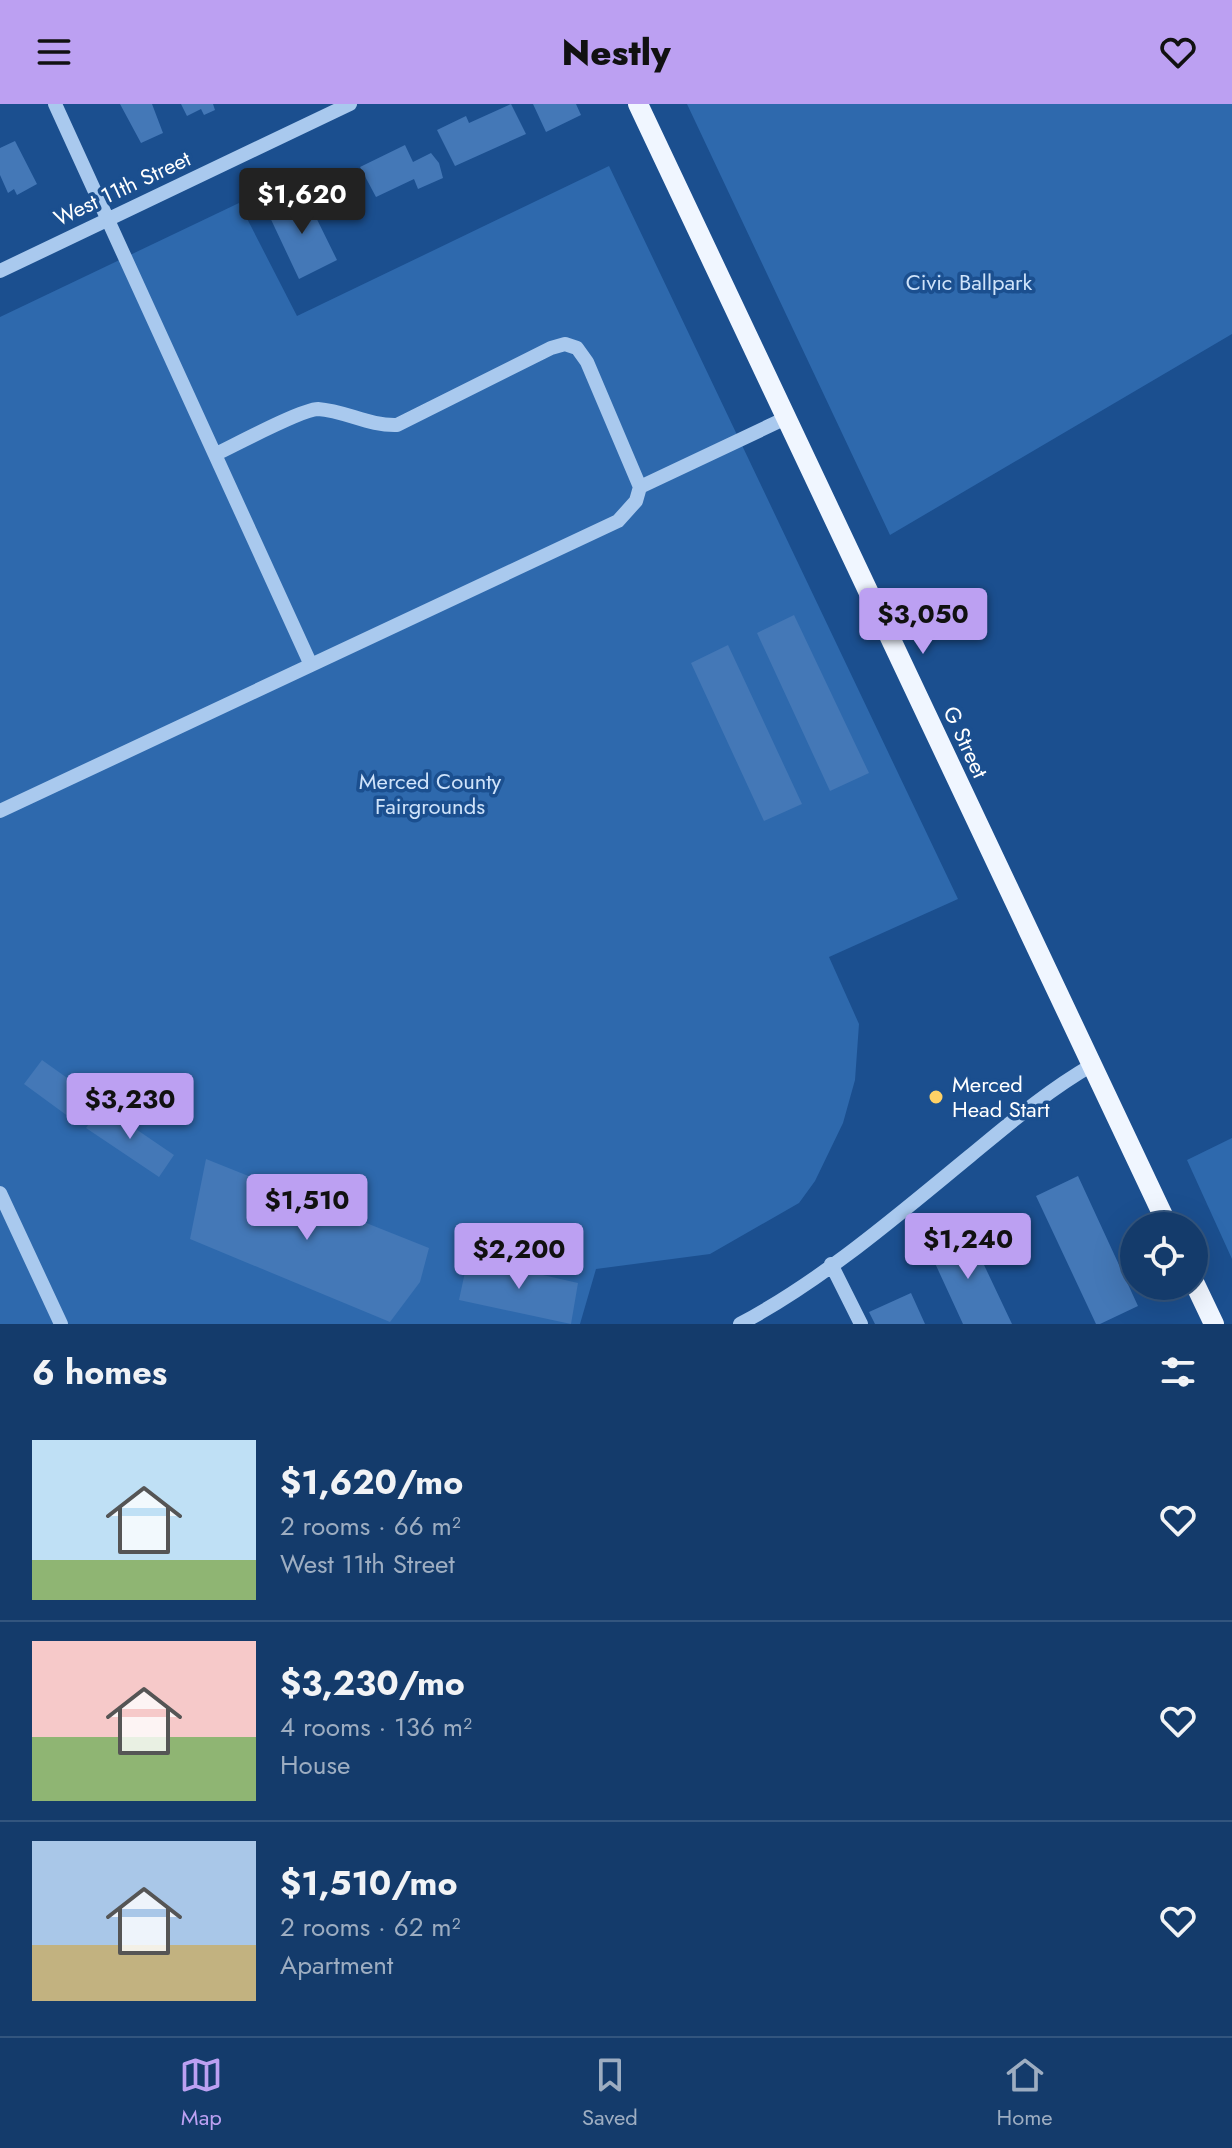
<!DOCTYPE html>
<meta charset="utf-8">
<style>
:root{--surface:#143b6b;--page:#1d4271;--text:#f1f3f6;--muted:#9dadc1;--line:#33557e;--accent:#bca0f2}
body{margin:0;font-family:Jost,sans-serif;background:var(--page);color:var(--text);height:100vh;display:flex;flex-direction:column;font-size:30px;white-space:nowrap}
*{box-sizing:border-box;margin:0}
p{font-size:26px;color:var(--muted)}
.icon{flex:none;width:44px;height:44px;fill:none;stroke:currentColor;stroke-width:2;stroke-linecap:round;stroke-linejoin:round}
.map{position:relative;height:1220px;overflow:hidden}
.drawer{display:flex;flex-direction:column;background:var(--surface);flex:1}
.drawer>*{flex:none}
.tools{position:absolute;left:1120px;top:1108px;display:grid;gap:16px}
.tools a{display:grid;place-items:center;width:88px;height:88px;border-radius:50%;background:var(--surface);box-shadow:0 8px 32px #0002,0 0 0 2px var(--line);font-size:40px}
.price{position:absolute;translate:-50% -68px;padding:0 18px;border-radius:8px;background:var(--accent);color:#111;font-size:26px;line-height:52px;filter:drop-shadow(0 2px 4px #0008)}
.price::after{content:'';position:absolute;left:50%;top:48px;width:24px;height:18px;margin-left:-12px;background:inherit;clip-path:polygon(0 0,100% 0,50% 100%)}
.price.active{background:#222;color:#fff}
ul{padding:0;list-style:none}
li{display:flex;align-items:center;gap:24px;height:200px;padding:0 32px}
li+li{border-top:2px solid var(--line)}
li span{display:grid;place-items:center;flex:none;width:224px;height:160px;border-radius:0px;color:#555}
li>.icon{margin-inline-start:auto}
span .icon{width:96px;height:96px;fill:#fffc;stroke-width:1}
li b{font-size:34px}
h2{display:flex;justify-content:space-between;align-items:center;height:96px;padding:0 32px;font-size:34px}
header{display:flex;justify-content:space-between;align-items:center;height:104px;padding:0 32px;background:var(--accent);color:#111;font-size:36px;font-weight:800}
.menu{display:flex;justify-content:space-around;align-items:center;height:112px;border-top:2px solid var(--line);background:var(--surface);font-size:22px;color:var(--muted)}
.menu a{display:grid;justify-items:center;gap:4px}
.menu .active{color:var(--accent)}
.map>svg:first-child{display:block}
.green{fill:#2e69ad}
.building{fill:#4478b7}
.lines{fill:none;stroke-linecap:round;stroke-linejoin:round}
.minor{stroke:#a9c9ee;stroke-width:14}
.major{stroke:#f0f6ff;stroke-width:20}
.poi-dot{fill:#ffd166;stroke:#1b4f8f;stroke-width:3}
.labels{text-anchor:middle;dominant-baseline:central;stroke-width:7;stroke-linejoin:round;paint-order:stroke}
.street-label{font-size:22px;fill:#fff;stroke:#1b4f8f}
.park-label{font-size:22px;fill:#cfe3fa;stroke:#1b4f8f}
.poi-label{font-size:22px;fill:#fff;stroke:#1b4f8f;text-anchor:start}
</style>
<header><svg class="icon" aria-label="menu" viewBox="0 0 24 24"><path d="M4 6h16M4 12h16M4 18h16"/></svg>Nestly<svg class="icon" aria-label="heart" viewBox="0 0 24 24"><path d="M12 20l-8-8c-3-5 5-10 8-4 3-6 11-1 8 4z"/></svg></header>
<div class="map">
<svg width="1232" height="1220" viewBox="0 0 1232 1220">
<rect width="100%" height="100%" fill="#1b4f8f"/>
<path class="green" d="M687,0H1232V230L890,431Z
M609,62L958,795L829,853L859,920L855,976L843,1019L815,1077L799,1099L710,1150L596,1165L580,1220H0V213L239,99L297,212Z
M1232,1034V1155L1187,1056Z"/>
<path class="building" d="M120,0H152L163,29L141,39Z
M181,0H213L215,6L204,11L201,5L187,12Z
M511,0L526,30L455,62L437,26L466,12L469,19Z
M533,0H576L581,11L546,28Z
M15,37L37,80L17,91L14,85L8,89L0,71V44Z
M405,41L413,58L431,49L439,59L443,74L418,85L414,75L376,93L360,63Z
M294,93L297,98L306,93L337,156L299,175L267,107Z
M794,511L869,669L830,687L757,529Z
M728,541L802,700L764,717L691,559Z
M42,956L98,996L80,1021L24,980Z
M102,1002L174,1051L159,1073L86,1024Z
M206,1055L429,1144L420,1178L390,1218L190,1135Z
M1078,1072L1138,1202L1100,1220H1096L1036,1092Z
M967,1125L1012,1220H963L928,1144Z
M468,1154L578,1179L571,1220L459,1196Z
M911,1189L925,1220H875L869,1208Z"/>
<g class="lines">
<path class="minor" d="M55,0L311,561
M0,167L350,0
M640,383L786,314
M0,707L618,417L636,397L640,383L587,258L577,244L565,240L551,244L397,321C369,322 346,307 318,305C302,305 235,341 216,350
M0,1089L61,1220
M831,1160L861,1220
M740,1220C823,1176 898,1111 970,1052C1010,1019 1047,987 1092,961"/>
<path class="major" d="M638,0L1168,1122
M1194,1178L1214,1220"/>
</g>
<circle class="poi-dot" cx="936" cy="993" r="8"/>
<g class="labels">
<g class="street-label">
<text transform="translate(122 84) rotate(-25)">West 11th Street</text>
<text transform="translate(966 638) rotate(65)">G Street</text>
</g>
<g class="park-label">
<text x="969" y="178">Civic Ballpark</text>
<text x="430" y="677">Merced County<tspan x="430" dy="25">Fairgrounds</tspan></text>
</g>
<g class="poi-label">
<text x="952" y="980">Merced<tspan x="952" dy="25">Head Start</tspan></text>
</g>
</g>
</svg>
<div class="tools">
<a><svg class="icon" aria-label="locate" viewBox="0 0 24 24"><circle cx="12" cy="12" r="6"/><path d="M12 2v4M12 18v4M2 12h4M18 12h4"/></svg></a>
</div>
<b class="price active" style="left:302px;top:132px">$1,620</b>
<b class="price" style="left:923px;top:552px">$3,050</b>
<b class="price" style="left:130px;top:1037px">$3,230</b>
<b class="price" style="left:307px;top:1138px">$1,510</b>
<b class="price" style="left:968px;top:1177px">$1,240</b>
<b class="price" style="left:519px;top:1187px">$2,200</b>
</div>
<section class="drawer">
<h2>6 homes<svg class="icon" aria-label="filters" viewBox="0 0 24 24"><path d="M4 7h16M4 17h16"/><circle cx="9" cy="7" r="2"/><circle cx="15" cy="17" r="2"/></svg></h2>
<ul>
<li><span style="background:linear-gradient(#bfe0f5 75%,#8fb573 0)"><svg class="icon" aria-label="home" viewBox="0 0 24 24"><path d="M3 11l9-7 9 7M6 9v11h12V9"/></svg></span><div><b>$1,620/mo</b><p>2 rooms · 66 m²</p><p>West 11th Street</p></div><svg class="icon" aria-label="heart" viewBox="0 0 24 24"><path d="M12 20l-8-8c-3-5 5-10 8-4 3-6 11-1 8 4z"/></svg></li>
<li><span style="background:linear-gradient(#f6c9c9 60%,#8fb573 0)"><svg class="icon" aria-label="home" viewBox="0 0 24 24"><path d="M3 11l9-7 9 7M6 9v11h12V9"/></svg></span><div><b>$3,230/mo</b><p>4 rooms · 136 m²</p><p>House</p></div><svg class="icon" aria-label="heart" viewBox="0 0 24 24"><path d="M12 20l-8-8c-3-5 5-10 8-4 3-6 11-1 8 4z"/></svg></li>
<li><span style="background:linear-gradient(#a9c7e8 65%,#c2b280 0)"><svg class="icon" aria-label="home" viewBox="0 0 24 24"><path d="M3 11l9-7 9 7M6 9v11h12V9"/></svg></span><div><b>$1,510/mo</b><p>2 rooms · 62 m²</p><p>Apartment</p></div><svg class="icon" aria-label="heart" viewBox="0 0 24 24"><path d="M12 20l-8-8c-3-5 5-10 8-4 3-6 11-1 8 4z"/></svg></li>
</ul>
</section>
<nav class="menu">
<a class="active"><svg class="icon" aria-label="map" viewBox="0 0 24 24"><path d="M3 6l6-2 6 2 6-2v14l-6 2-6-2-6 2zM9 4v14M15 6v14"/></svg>Map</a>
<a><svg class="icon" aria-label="saved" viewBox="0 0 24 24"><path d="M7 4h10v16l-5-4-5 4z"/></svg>Saved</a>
<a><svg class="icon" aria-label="home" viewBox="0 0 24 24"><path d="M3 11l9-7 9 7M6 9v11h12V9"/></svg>Home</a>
</nav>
